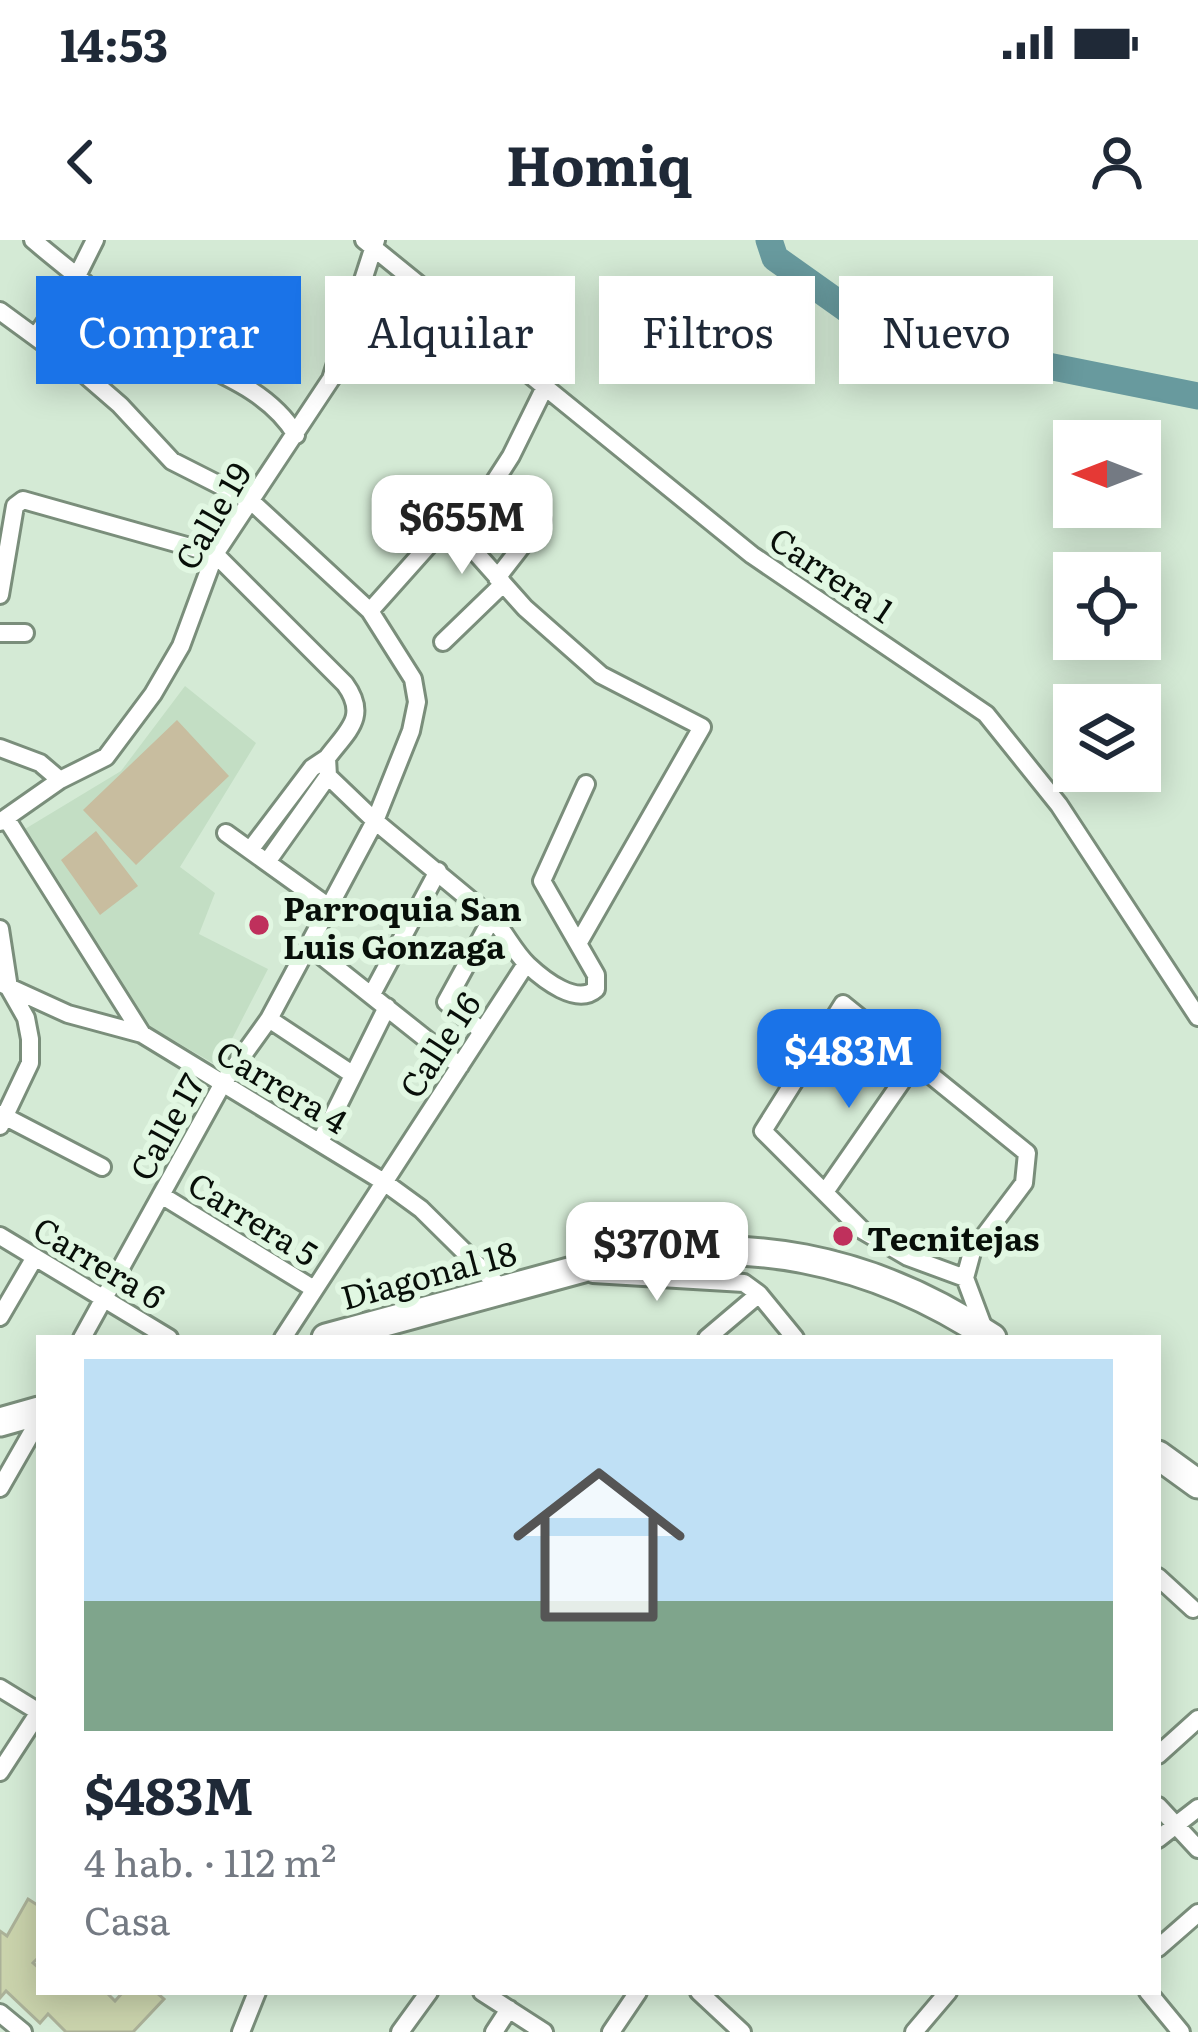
<!DOCTYPE html>
<html lang="es">
<meta charset="utf-8">
<style>
:root{--surface:#fff;--page:#f6f6f7;--text:#1f2937;--muted:#747a83;--line:#e0e1e3;--accent:#1a73e8}
body{margin:0;font-family:Literata,serif;background:var(--page);color:var(--text);height:100vh;display:flex;flex-direction:column;font-size:45px;white-space:nowrap}
*{box-sizing:border-box;margin:0}
p{font-size:39px;color:var(--muted)}
.icon{flex:none;width:66px;height:66px;fill:none;stroke:currentColor;stroke-width:2;stroke-linecap:round;stroke-linejoin:round}
.map{position:relative;flex:1;overflow:hidden}
.drawer{position:absolute;left:36px;top:1095px;width:1125px;height:660px;display:flex;flex-direction:column;background:var(--surface);border-radius:0px;box-shadow:0 6px 30px #0003}
.drawer>*{flex:none}
.top-card{position:absolute;left:36px;top:36px;width:1128px;height:108px;display:flex;gap:24px}
.needle{width:78px;rotate:270deg}
.fabs{position:absolute;left:1053px;top:180px;display:grid;gap:24px}
.fabs a{display:grid;place-items:center;width:108px;height:108px;border-radius:0px;background:var(--surface);box-shadow:0 6px 30px #0003;font-size:60px}
.price{position:absolute;translate:-50% -102px;padding:0 27px;border-radius:24px;background:#fff;color:#222;font-size:39px;line-height:78px;filter:drop-shadow(0 3px 6px #0008)}
.price::after{content:'';position:absolute;left:50%;top:72px;width:36px;height:27px;margin-left:-18px;background:inherit;clip-path:polygon(0 0,100% 0,50% 100%)}
.price.selected{background:var(--accent);color:#fff}
ul{padding:0;list-style:none}
li{display:grid;align-content:center;gap:24px;height:636px;padding:0 48px}
li+li{border-top:3px solid var(--line)}
li span{display:grid;place-items:center;height:372px;border-radius:0px;color:#555}
li>.icon{margin-inline-start:auto}
span .icon{width:216px;height:216px;fill:#fffc;stroke-width:1}
li b{font-size:51px}
.chip{padding:0 42px;border-radius:0px;background:var(--surface);box-shadow:0 6px 30px #0003;font-size:42px;line-height:108px}
.chip.selected{background:var(--accent);color:#fff}
.status{display:flex;justify-content:space-between;align-items:center;height:84px;padding:0 60px;background:var(--surface);direction:ltr}
.status svg{height:33px;fill:currentColor}
header{display:flex;justify-content:space-between;align-items:center;height:156px;padding:0 48px;background:var(--surface);font-size:54px;font-weight:700}
.map>svg:first-child{display:block}
.built{fill:#c3dec4}
.green{fill:#c8bd9f}
.lines{fill:none;stroke-linecap:round;stroke-linejoin:round}
.river{stroke:#689a9e;stroke-width:27}
.building{fill:#cad3ac;stroke:#abb198;stroke-width:3}
.street-casing{stroke:#7a8e7b;stroke-width:22}
.primary-casing{stroke:#7a8e7b;stroke-width:33}
.street{stroke:#fff;stroke-width:16}
.primary{stroke:#fff;stroke-width:27}
.poi-dot{fill:#bf305c;stroke:#e1f7e2;stroke-width:4.5}
.labels{text-anchor:middle;dominant-baseline:central;stroke-width:12;stroke-linejoin:round;paint-order:stroke}
.street-label{font-size:33px;fill:#080f09;stroke:#e1f7e2}
.poi-label{font-size:33px;font-weight:bold;fill:#080f09;stroke:#e1f7e2;text-anchor:start}
</style>
<div class="status"><b>14:53</b><svg viewBox="0 0 49 12"><path d="M0 12V9h3v3zM5 12V6h3v6zM10 12V3h3v9zM15 12V0h3v12zM26 1h20v11H26zM47 4h2v5h-2z"/></svg></div>
<header><svg class="icon" aria-label="back" viewBox="0 0 24 24"><path d="M15 5l-7 7 7 7"/></svg>Homiq<svg class="icon" aria-label="person" viewBox="0 0 24 24"><circle cx="12" cy="8" r="4"/><path d="M4 21q1-7 8-7t8 7"/></svg></header>
<div class="map">
<svg width="1198" height="1792" viewBox="0 0 1198 1792">
<rect width="100%" height="100%" fill="#d4ead5"/>
<path class="built" d="M185,446L256,503L180,627L215,653L199,694L268,729L218,826L145,784L25,589L121,531Z"/>
<path class="green" d="M177,480L229,536L136,625L83,570Z
M96,591L138,646L100,675L61,620Z"/>
<g class="lines">
<path class="river" d="M769,0L775,18L851,72L1033,123L1198,156"/>
</g>
<path class="building" d="M28,1659L39,1666V1717L33,1723L39,1728V1752H106L115,1761L123,1752H156L164,1759L133,1792H66L48,1774L40,1783L6,1751L0,1758V1691L7,1696Z"/>
<g class="lines">
<defs>
<path id="street" d="M33,0C47,12 62,24 77,36C96,52 111,74 132,88C185,125 261,137 296,195
M364,0L752,315L986,474L1059,565L1198,777
M0,71L75,126L120,165L172,221L251,261L370,371L413,439L417,462L411,491L375,581L329,667L269,779L223,843L82,1098
M36,96L77,36L95,0
M460,295L525,368L601,435L702,487L579,702
M460,295L511,216L545,147
M497,338L542,280
M0,355L15,266L23,260L215,314L345,444C369,477 347,491 327,518L328,536L375,581L492,678C505,692 514,712 528,725C544,740 577,766 596,749V735L542,641L586,544
M370,371L436,297L447,292L460,295
M0,393H25
M443,402L503,344
M0,508L40,523L60,540
M6,578L142,794
M0,582L60,540L106,517L153,454L181,406L215,314L331,139L376,0
M226,593L329,667
M250,610L312,528L327,518
M267,622L328,536
M0,689L9,748L26,778L30,799V823L0,886
M309,706L460,826
M0,743L68,774L142,794L384,942L421,969L504,1051
M372,754L438,631
M269,779L352,834
M482,791L446,762L492,678
M0,874L102,927
M320,902L387,767
M825,952L916,821
M161,955L314,1049
M0,996L169,1098
M593,1034L744,1043L759,1054L795,1098
M965,1038L908,1017L862,990L763,891L843,764L1027,913L1024,943L972,1012L965,1038L986,1094
M0,1077L35,1017
M283,1098L526,724
M707,1098L759,1054
M0,1248L39,1180
M1158,1337L1193,1369
M0,1448L39,1472L0,1532
M1158,1515L1198,1479
M1158,1566L1198,1609
M1158,1599L1198,1568
M1158,1708L1198,1673
M482,1752L544,1792
M699,1752L742,1792
M1148,1752L1181,1792
M0,1773L23,1792
M241,1792L257,1752
M400,1792L429,1752
M494,1792L509,1769
M611,1792L638,1752
M914,1792L948,1752"/>
<path id="primary" d="M326,1098L602,1023C743,993 871,1017 992,1098
M0,1182L39,1171
M1158,1215L1198,1244"/>
</defs>
<use href="#street" class="street-casing"/>
<use href="#primary" class="primary-casing"/>
<use href="#street" class="street"/>
<use href="#primary" class="primary"/>
</g>
<g class="poi-dot">
<circle cx="259" cy="685" r="12"/>
<circle cx="843" cy="996" r="12"/>
</g>
<g class="labels">
<g class="street-label">
<text transform="translate(211 275) rotate(-60)">Calle 19</text>
<text transform="translate(833 333) rotate(34)">Carrera 1</text>
<text transform="translate(438 804) rotate(-57)">Calle 16</text>
<text transform="translate(283 845) rotate(31)">Carrera 4</text>
<text transform="translate(165 886) rotate(-61)">Calle 17</text>
<text transform="translate(254 977) rotate(32)">Carrera 5</text>
<text transform="translate(100 1021) rotate(31)">Carrera 6</text>
<text transform="translate(428 1033) rotate(-15)">Diagonal 18</text>
</g>
<g class="poi-label">
<text x="283" y="666">Parroquia San<tspan x="283" dy="38">Luis Gonzaga</tspan></text>
<text x="867" y="996">Tecnitejas</text>
</g>
</g>
</svg>
<div class="fabs">
<a><svg class="needle" viewBox="-14 -14 28 28"><path d="M0-13l5 13h-10z" fill="#e53935"/><path d="M0 13l5-13h-10z" fill="#747a83"/></svg></a>
<a><svg class="icon" aria-label="locate" viewBox="0 0 24 24"><circle cx="12" cy="12" r="6"/><path d="M12 2v4M12 18v4M2 12h4M18 12h4"/></svg></a>
<a><svg class="icon" aria-label="layers" viewBox="0 0 24 24"><path d="M12 4l9 5-9 5-9-5zM3 14l9 5 9-5"/></svg></a>
</div>
<b class="price" style="left:462px;top:337px">$655M</b>
<b class="price selected" style="left:849px;top:871px">$483M</b>
<b class="price" style="left:657px;top:1064px">$370M</b>
<div class="top-card">
<a class="chip selected">Comprar</a>
<a class="chip">Alquilar</a>
<a class="chip">Filtros</a>
<a class="chip">Nuevo</a>
</div>
<section class="drawer">
<ul>
<li><span style="background:linear-gradient(#bfe0f5 65%,#7fa58c 0)"><svg class="icon" aria-label="home" viewBox="0 0 24 24"><path d="M3 11l9-7 9 7M6 9v11h12V9"/></svg></span><div><b>$483M</b><p>4 hab. · 112 m²</p><p>Casa</p></div></li>
</ul>
</section>
</div>
